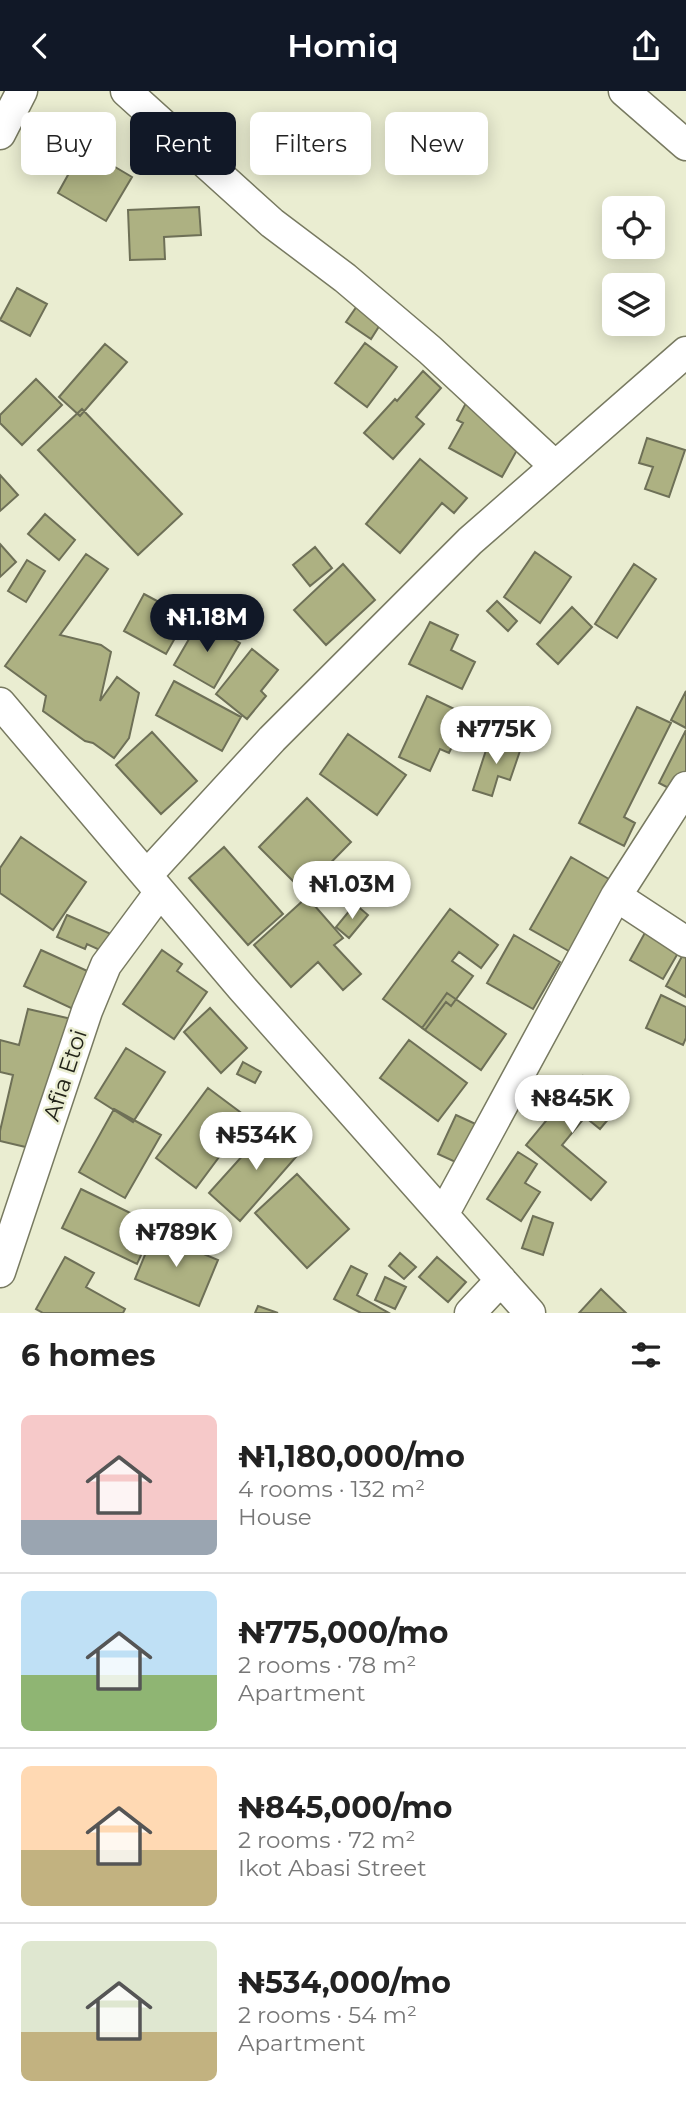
<!DOCTYPE html>
<meta charset="utf-8">
<style>
:root{--surface:#fff;--page:#f6f6f6;--text:#222;--muted:#767676;--line:#e0e0e0;--accent:#111827}
body{margin:0;font-family:Montserrat,sans-serif;background:var(--page);color:var(--text);height:100vh;display:flex;flex-direction:column;font-size:26px;white-space:nowrap}
*{box-sizing:border-box;margin:0}
p{font-size:23px;color:var(--muted)}
.icon{flex:none;width:38px;height:38px;fill:none;stroke:currentColor;stroke-width:2;stroke-linecap:round;stroke-linejoin:round}
.map{position:relative;height:1222px;overflow:hidden}
.side{display:flex;flex-direction:column;background:var(--surface);flex:1}
.side>*{flex:none}
.banner{position:absolute;left:21px;top:21px;width:644px;height:63px;display:flex;gap:14px}
.tools{position:absolute;left:602px;top:105px;display:grid;gap:14px}
.tools a{display:grid;place-items:center;width:63px;height:63px;border-radius:10px;background:var(--surface);box-shadow:0 4px 18px #0003;font-size:35px}
.price{position:absolute;translate:-50% -60px;padding:0 16px;border-radius:24px;background:#fff;color:#222;font-size:23px;line-height:46px;filter:drop-shadow(0 2px 4px #0008)}
.price::after{content:'';position:absolute;left:50%;top:42px;width:21px;height:16px;margin-left:-10px;background:inherit;clip-path:polygon(0 0,100% 0,50% 100%)}
.price.on{background:var(--accent);color:#fff}
ul{padding:0;list-style:none}
li{display:flex;align-items:center;gap:21px;height:175px;padding:0 21px}
li+li{border-top:2px solid var(--line)}
li span{display:grid;place-items:center;flex:none;width:196px;height:140px;border-radius:10px;color:#555}
li>.icon{margin-inline-start:auto}
span .icon{width:84px;height:84px;fill:#fffc;stroke-width:1}
li b{font-size:30px}
h2{display:flex;justify-content:space-between;align-items:center;height:84px;padding:0 21px;font-size:30px}
.tag{padding:0 24px;border-radius:10px;background:var(--surface);box-shadow:0 4px 18px #0003;font-size:24px;line-height:63px}
.tag.on{background:var(--accent);color:#fff}
header{display:flex;justify-content:space-between;align-items:center;height:91px;padding:0 21px;background:var(--accent);color:#fff;font-size:32px;font-weight:600}
.map>svg:first-child{display:block}
.building{fill:#adb182;stroke:#6e7057;stroke-width:2}
.lines{fill:none;stroke-linecap:round;stroke-linejoin:round}
.minor-casing{stroke:#787a61;stroke-width:33}
.minor{stroke:#fff;stroke-width:30}
.labels{text-anchor:middle;dominant-baseline:central;stroke-width:5;stroke-linejoin:round;paint-order:stroke}
.street-label{font-size:23px;fill:#23241a;stroke:#eaedd1}
</style>
<header><svg class="icon" aria-label="back" viewBox="0 0 24 24"><path d="M15 5l-7 7 7 7"/></svg>Homiq<svg class="icon" aria-label="share" viewBox="0 0 24 24"><path d="M12 15V3M7 8l5-5 5 5M5 13v7h14v-7"/></svg></header>
<div class="map">
<svg width="686" height="1222" viewBox="0 0 686 1222">
<rect width="100%" height="100%" fill="#eaedd1"/>
<path class="building" d="M83,57L132,86L106,130L58,102Z
M199,116L201,144L164,146L165,168L130,169L128,119Z
M17,197L47,213L30,245L0,229Z
M366,202L390,218L371,248L346,231Z
M365,252L397,276L367,316L335,292Z
M105,253L127,271L80,325L59,306Z
M423,280L441,297L416,326L424,333L393,368L364,342L395,308L397,310Z
M36,288L62,314L22,354L0,332V324Z
M467,310L526,343L502,386L449,357L463,332L457,329Z
M82,318L182,423L138,464L38,359Z
M647,347L685,359L669,406L645,398L653,376L639,372Z
M420,368L467,407L454,422L442,412L400,462L366,433Z
M0,384L18,404L0,420Z
M45,423L75,449L59,469L28,443Z
M0,453L16,471L0,486Z
M315,456L332,477L310,495L293,474Z
M535,461L571,486L540,532L504,506Z
M86,463L108,478L60,544L101,554L111,561L100,610L117,586L139,602L129,647L114,667L93,652L85,650L43,620L46,605L5,575Z
M27,469L45,480L26,511L8,500Z
M343,473L375,509L326,554L294,519Z
M634,473L656,488L617,547L595,533Z
M144,503L187,526L166,563L124,540Z
M497,510L517,530L508,540L487,520Z
M572,516L592,536L558,573L537,553Z
M200,529L240,552L214,597L174,574Z
M430,531L458,544L451,559L475,571L462,598L409,573Z
M252,558L278,579L261,600L266,605L247,628L216,603Z
M174,590L241,626L222,660L156,624Z
M686,600V637L671,629Z
M427,605L467,624L449,662L440,658L430,680L399,666Z
M637,616L671,632L624,726L635,732L624,755L579,732Z
M686,639V692L680,703L659,692Z
M152,641L197,690L161,723L116,674Z
M348,643L406,684L377,724L320,683Z
M490,647L521,657L510,689L498,685L492,705L473,699Z
M307,707L351,751L303,800L259,756Z
M21,746L86,791L53,839L0,802V777Z
M224,756L283,823L248,854L189,787Z
M571,766L614,791L574,863L530,838Z
M307,806L343,847L334,854L361,883L343,899L318,871L291,896L254,854Z
M355,813L368,824L349,847L336,836Z
M450,818L498,854L481,877L459,861L452,870L473,885L451,915L446,911L425,939L383,908Z
M67,824L111,843L104,861L87,853L85,858L57,846Z
M647,838L681,857L663,888L630,869Z
M514,844L560,871L533,918L487,892Z
M686,858V906L666,895Z
M41,859L105,888L88,925L24,895Z
M162,859L182,873L177,880L207,901L174,948L123,913Z
M447,902L506,943L481,979L422,937Z
M661,904L686,916V947L683,954L646,937Z
M210,917L247,957L221,982L184,941Z
M28,918L89,932L80,971L56,966L34,1058L0,1050V1040L13,984L0,981V949L19,954Z
M409,949L467,992L438,1030L380,987Z
M126,957L165,981L133,1031L95,1007Z
M243,971L261,981L255,992L237,983Z
M583,985L611,1008L602,1018L611,1025L600,1038L585,1026L562,1054L606,1091L591,1109L526,1054Z
M208,997L248,1027L196,1097L156,1067Z
M114,1018L161,1044L125,1107L79,1081Z
M456,1024L480,1035L462,1074L438,1063Z
M272,1032L302,1059L240,1130L209,1102Z
M518,1061L537,1073L525,1092L540,1101L521,1130L487,1108Z
M297,1083L349,1138L307,1177L255,1122Z
M81,1098L155,1134L137,1173L62,1137Z
M533,1125L553,1132L543,1164L522,1157Z
M154,1142L218,1169L199,1215L135,1188Z
M400,1162L416,1176L404,1188L389,1175Z
M65,1166L94,1182L86,1196L125,1218L123,1222H43L36,1218Z
M437,1166L466,1191L448,1211L419,1186Z
M351,1175L367,1183L357,1204L389,1222H361L334,1208Z
M385,1186L406,1196L395,1218L375,1209Z
M601,1198L626,1222H579Z
M258,1215L278,1222H255Z"/>
<g class="lines">
<defs>
<path id="minor" d="M126,0L272,132L345,187L430,259L555,375
M624,0L686,54
M0,43L22,0
M0,612L242,897L530,1222
M147,784L272,648L470,450L686,261
M616,805L686,851
M443,1124L616,805L686,696
M0,1181L87,920L106,874L160,801
M470,1222L501,1189"/>
</defs>
<use href="#minor" class="minor-casing"/>
<use href="#minor" class="minor"/>
</g>
<g class="labels">
<g class="street-label">
<text transform="translate(65 984) rotate(-72)">Afia Etoi</text>
</g>
</g>
</svg>
<div class="tools">
<a><svg class="icon" aria-label="locate" viewBox="0 0 24 24"><circle cx="12" cy="12" r="6"/><path d="M12 2v4M12 18v4M2 12h4M18 12h4"/></svg></a>
<a><svg class="icon" aria-label="layers" viewBox="0 0 24 24"><path d="M12 4l9 5-9 5-9-5zM3 14l9 5 9-5"/></svg></a>
</div>
<b class="price on" style="left:207px;top:563px">₦1.18M</b>
<b class="price" style="left:496px;top:675px">₦775K</b>
<b class="price" style="left:352px;top:830px">₦1.03M</b>
<b class="price" style="left:572px;top:1044px">₦845K</b>
<b class="price" style="left:256px;top:1081px">₦534K</b>
<b class="price" style="left:176px;top:1178px">₦789K</b>
<div class="banner">
<a class="tag">Buy</a>
<a class="tag on">Rent</a>
<a class="tag">Filters</a>
<a class="tag">New</a>
</div>
</div>
<section class="side">
<h2>6 homes<svg class="icon" aria-label="filters" viewBox="0 0 24 24"><path d="M4 7h16M4 17h16"/><circle cx="9" cy="7" r="2"/><circle cx="15" cy="17" r="2"/></svg></h2>
<ul>
<li><span style="background:linear-gradient(#f6c9c9 75%,#9aa5b1 0)"><svg class="icon" aria-label="home" viewBox="0 0 24 24"><path d="M3 11l9-7 9 7M6 9v11h12V9"/></svg></span><div><b>₦1,180,000/mo</b><p>4 rooms · 132 m²</p><p>House</p></div></li>
<li><span style="background:linear-gradient(#bfe0f5 60%,#8fb573 0)"><svg class="icon" aria-label="home" viewBox="0 0 24 24"><path d="M3 11l9-7 9 7M6 9v11h12V9"/></svg></span><div><b>₦775,000/mo</b><p>2 rooms · 78 m²</p><p>Apartment</p></div></li>
<li><span style="background:linear-gradient(#ffd9b3 60%,#c2b280 0)"><svg class="icon" aria-label="home" viewBox="0 0 24 24"><path d="M3 11l9-7 9 7M6 9v11h12V9"/></svg></span><div><b>₦845,000/mo</b><p>2 rooms · 72 m²</p><p>Ikot Abasi Street</p></div></li>
<li><span style="background:linear-gradient(#dfe7d0 65%,#c2b280 0)"><svg class="icon" aria-label="home" viewBox="0 0 24 24"><path d="M3 11l9-7 9 7M6 9v11h12V9"/></svg></span><div><b>₦534,000/mo</b><p>2 rooms · 54 m²</p><p>Apartment</p></div></li>
</ul>
</section>
